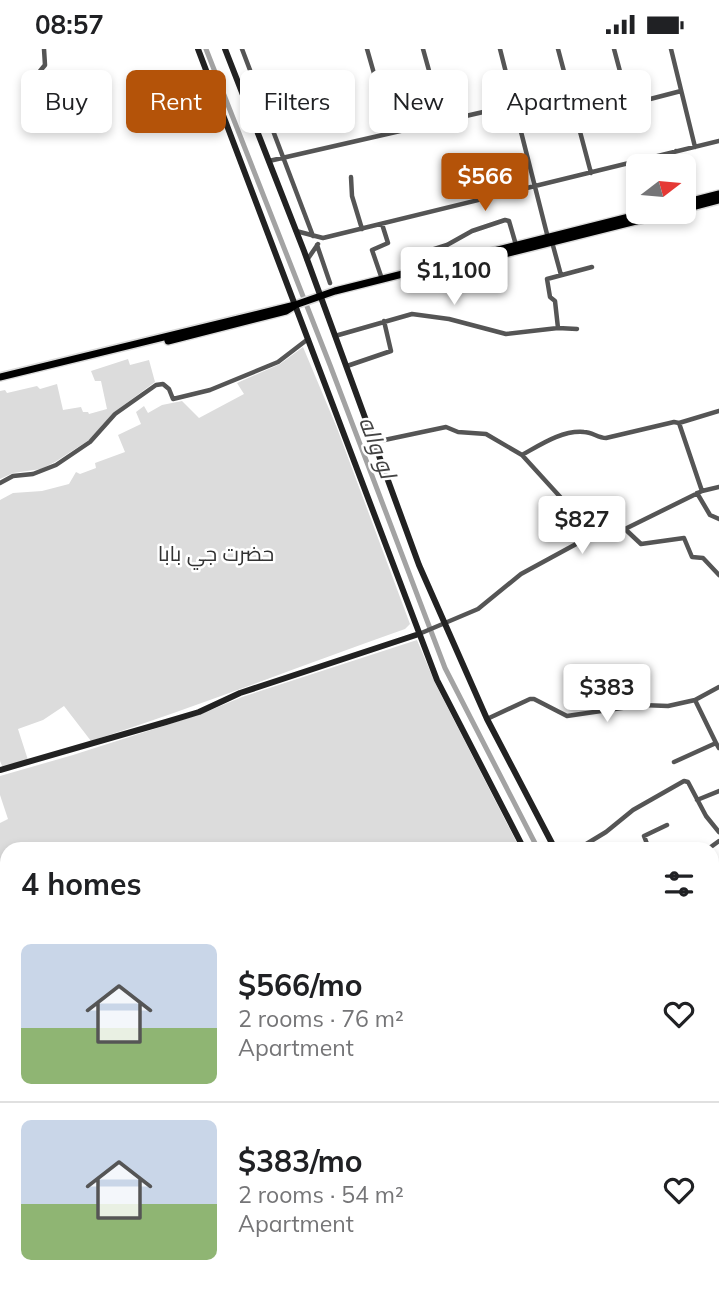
<!DOCTYPE html>
<meta charset="utf-8">
<style>
:root{--surface:#fff;--page:#f6f6f6;--text:#202124;--muted:#757577;--line:#e0e0e0;--accent:#b45309}
body{margin:0;font-family:Mulish,Cairo,sans-serif;background:var(--page);color:var(--text);height:100vh;display:flex;flex-direction:column;font-size:26px;white-space:nowrap}
*{box-sizing:border-box;margin:0}
p{font-size:23px;color:var(--muted)}
.icon{flex:none;width:38px;height:38px;fill:none;stroke:currentColor;stroke-width:2;stroke-linecap:round;stroke-linejoin:round}
.map{position:relative;flex:1;overflow:hidden}
.details{position:absolute;left:0px;top:793px;width:719px;height:450px;display:flex;flex-direction:column;background:var(--surface);border-radius:21px 21px 0 0;box-shadow:0 4px 10px #0003}
.details>*{flex:none}
.guide{position:absolute;left:21px;top:21px;width:677px;height:63px;display:flex;gap:14px}
.needle{width:46px;rotate:74deg}
.fabs{position:absolute;left:626px;top:105px;display:grid;gap:14px}
.fabs a{display:grid;place-items:center;width:70px;height:70px;border-radius:10px;background:var(--surface);box-shadow:0 4px 10px #0003;font-size:35px}
.price{position:absolute;translate:-50% -60px;padding:0 16px;border-radius:7px;background:#fff;color:#222;font-size:23px;line-height:46px;filter:drop-shadow(0 2px 4px #0008)}
.price::after{content:'';position:absolute;left:50%;top:42px;width:21px;height:16px;margin-left:-10px;background:inherit;clip-path:polygon(0 0,100% 0,50% 100%)}
.price.active{background:var(--accent);color:#fff}
ul{padding:0;list-style:none}
li{display:flex;align-items:center;gap:21px;height:175px;padding:0 21px}
li+li{border-top:2px solid var(--line)}
li span{display:grid;place-items:center;flex:none;width:196px;height:140px;border-radius:10px;color:#555}
li>.icon{margin-inline-start:auto}
span .icon{width:84px;height:84px;fill:#fffc;stroke-width:1}
li b{font-size:30px}
h2{display:flex;justify-content:space-between;align-items:center;height:84px;padding:0 21px;font-size:30px}
.pill{padding:0 24px;border-radius:10px;background:var(--surface);box-shadow:0 4px 10px #0003;font-size:24px;line-height:63px}
.pill.active{background:var(--accent);color:#fff}
.status{display:flex;justify-content:space-between;align-items:center;height:49px;padding:0 35px;background:var(--surface);direction:ltr}
.status svg{height:19px;fill:currentColor}
.map>svg:first-child{display:block}
.green{fill:#dcdcdc}
.lines{fill:none;stroke-linecap:round;stroke-linejoin:round}
.canal{stroke:#a3a3a3;stroke-width:5}
.primary-casing{stroke:#dbdbdb;stroke-width:10}
.street{stroke:#555;stroke-width:4.5}
.secondary{stroke:#222;stroke-width:6}
.primary{stroke:#000;stroke-width:7}
.labels{text-anchor:middle;dominant-baseline:central;stroke-width:5;stroke-linejoin:round;paint-order:stroke}
.park-label{font-size:21px;fill:#333;stroke:#fff}
.water-label{font-size:23px;font-style:italic;fill:#444;stroke:#fff}
</style>
<div class="status"><b>08:57</b><svg viewBox="0 0 49 12"><path d="M0 12V9h3v3zM5 12V6h3v6zM10 12V3h3v9zM15 12V0h3v12zM26 1h20v11H26zM47 4h2v5h-2z"/></svg></div>
<div class="map">
<svg width="719" height="1242" viewBox="0 0 719 1242">
<rect width="100%" height="100%" fill="#fff"/>
<path class="green" d="M303,298L337,379L410,575L405,580C300,617 196,658 91,692L64,657L43,671L18,680L28,711L3,719L0,712V451L13,444L42,442L69,435L76,423L80,425L96,419L95,414L125,403L118,386L141,375L136,363L144,357L148,364L162,356L182,352L199,369L244,345L237,334L280,315Z
M128,310L130,316L149,311L155,333L113,364L89,391L55,413L41,420L13,424L0,430V342L5,341L7,344L37,337L40,340L57,335L63,361L81,358L83,363H88L89,365L107,360L101,332H95L91,322Z
M417,591L435,634L520,800H7V820L0,813V774L8,770L0,746V727L73,706L201,665L242,648Z
M7,873V938L0,939V876Z
M281,1236H371L374,1242H286Z"/>
<g class="lines">
<path class="canal" d="M206,0L330,316L445,619L538,800
M712,1031L719,1037"/>
<defs>
<path id="primary" d="M684,154L719,145
M684,160L719,151
M405,230L672,163
M168,292L286,262L294,257
M0,328L295,256L335,242L649,163"/>
</defs>
<use href="#primary" class="primary-casing"/>
<path class="street" d="M44,0L45,16C34,30 23,36 35,54L73,63
M242,0L313,187
M367,0L391,84
M423,0L443,72
M500,0L548,189
M558,0L591,124
M614,0L629,56
M671,0L695,98
M577,69L681,42
M676,102L679,117
M269,112L514,56
M351,128L352,147L362,180
M684,138L688,154
M382,175L388,194L372,201L382,230
M296,182L323,189L719,92
M552,193L561,226
M317,196L330,234
M428,202L447,196L472,182L505,171L509,172L516,196
M307,211L318,195
M558,279L555,252L550,248L547,230L592,218
M335,287L412,265L449,270L506,285L558,279L577,280
M347,317L391,302L384,272
M679,374L702,442
M375,393L446,378L458,383L486,385L522,406L563,451L579,475L591,481
M522,406C540,396 562,381 584,383C592,383 598,389 606,389L674,373L679,374L719,362
M0,434L13,427L33,425L56,416L90,393L115,365L156,336L163,335L169,340L173,350L210,341L278,313L308,290
M697,444L710,466L719,470
M625,480L641,495L684,489L692,508L703,509L719,526
M419,585L478,560L521,525L578,494L591,481L603,478L625,480L702,442L719,438
M695,651L716,694
M487,670L530,650H534L567,667L642,656L668,657L695,651L719,638
M674,713L716,694L719,699
M697,751L719,742
M578,800L606,783L633,761L684,732L688,733L706,767L719,783
M649,800L644,787L667,776
M708,800L719,792
M712,854L719,851
M712,959L719,953
M0,1201L7,1221
M34,1236L38,1242
M665,1236L668,1242
M4,1242L17,1236
M484,1242L490,1236"/>
<path class="secondary" d="M198,0L437,631L524,800
M225,0L304,202L419,516L487,670L555,800
M0,721L166,673L199,663L240,644L419,585
M712,1008L719,1014
M712,1047L719,1053"/>
<use href="#primary" class="primary"/>
</g>
<g class="labels">
<g class="park-label">
<text x="216" y="504">حضرت جي بابا</text>
</g>
<g class="water-label">
<text transform="translate(378 398) rotate(69)">لو واله</text>
</g>
</g>
</svg>
<div class="fabs">
<a><svg class="needle" viewBox="-14 -14 28 28"><path d="M0-13l5 13h-10z" fill="#e53935"/><path d="M0 13l5-13h-10z" fill="#757577"/></svg></a>
</div>
<b class="price active" style="left:485px;top:164px">$566</b>
<b class="price" style="left:454px;top:258px">$1,100</b>
<b class="price" style="left:582px;top:507px">$827</b>
<b class="price" style="left:607px;top:675px">$383</b>
<div class="guide">
<a class="pill">Buy</a>
<a class="pill active">Rent</a>
<a class="pill">Filters</a>
<a class="pill">New</a>
<a class="pill">Apartment</a>
</div>
<section class="details">
<h2>4 homes<svg class="icon" aria-label="filters" viewBox="0 0 24 24"><path d="M4 7h16M4 17h16"/><circle cx="9" cy="7" r="2"/><circle cx="15" cy="17" r="2"/></svg></h2>
<ul>
<li><span style="background:linear-gradient(#c9d6e8 60%,#8fb573 0)"><svg class="icon" aria-label="home" viewBox="0 0 24 24"><path d="M3 11l9-7 9 7M6 9v11h12V9"/></svg></span><div><b>$566/mo</b><p>2 rooms · 76 m²</p><p>Apartment</p></div><svg class="icon" aria-label="heart" viewBox="0 0 24 24"><path d="M12 20l-8-8c-3-5 5-10 8-4 3-6 11-1 8 4z"/></svg></li>
<li><span style="background:linear-gradient(#c9d6e8 60%,#8fb573 0)"><svg class="icon" aria-label="home" viewBox="0 0 24 24"><path d="M3 11l9-7 9 7M6 9v11h12V9"/></svg></span><div><b>$383/mo</b><p>2 rooms · 54 m²</p><p>Apartment</p></div><svg class="icon" aria-label="heart" viewBox="0 0 24 24"><path d="M12 20l-8-8c-3-5 5-10 8-4 3-6 11-1 8 4z"/></svg></li>
</ul>
</section>
</div>
